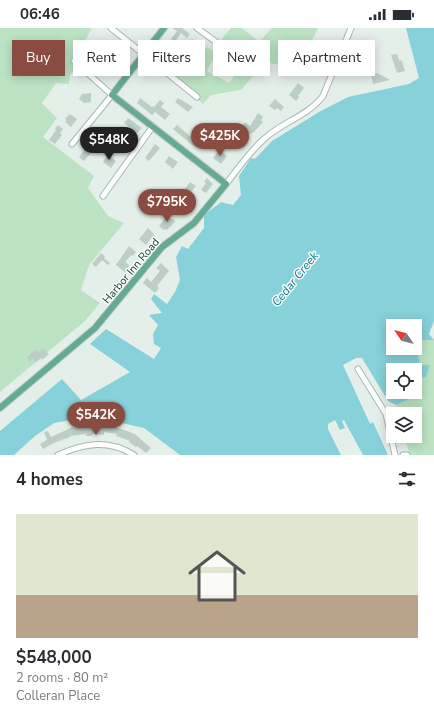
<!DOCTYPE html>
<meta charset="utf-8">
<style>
:root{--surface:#fff;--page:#f2f2f3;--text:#2b2b33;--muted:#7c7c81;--line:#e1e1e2;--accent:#8a4c41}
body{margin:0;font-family:"Nunito Sans",sans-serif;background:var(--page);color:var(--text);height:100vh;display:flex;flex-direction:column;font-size:15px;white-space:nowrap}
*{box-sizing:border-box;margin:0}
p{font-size:13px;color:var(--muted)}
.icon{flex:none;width:22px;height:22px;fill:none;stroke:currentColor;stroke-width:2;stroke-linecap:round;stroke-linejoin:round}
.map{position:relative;height:427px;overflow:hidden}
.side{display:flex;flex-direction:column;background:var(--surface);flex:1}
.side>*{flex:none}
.top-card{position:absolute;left:12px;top:12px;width:410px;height:36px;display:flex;gap:8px}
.needle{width:26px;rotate:305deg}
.fabs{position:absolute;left:386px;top:291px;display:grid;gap:8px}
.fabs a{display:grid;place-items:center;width:36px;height:36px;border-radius:0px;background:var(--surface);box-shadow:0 2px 10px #0003;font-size:20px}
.price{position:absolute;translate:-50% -34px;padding:0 9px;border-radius:14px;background:var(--accent);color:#fff;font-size:13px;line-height:26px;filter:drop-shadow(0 1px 2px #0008)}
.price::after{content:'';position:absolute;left:50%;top:24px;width:12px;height:9px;margin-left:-6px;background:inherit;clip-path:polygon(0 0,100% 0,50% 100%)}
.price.selected{background:#222;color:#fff}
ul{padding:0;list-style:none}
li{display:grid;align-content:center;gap:8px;height:212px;padding:0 16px}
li+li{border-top:1px solid var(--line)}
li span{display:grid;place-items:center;height:124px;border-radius:0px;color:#555}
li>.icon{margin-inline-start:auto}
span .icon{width:72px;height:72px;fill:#fffc;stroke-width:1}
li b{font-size:17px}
h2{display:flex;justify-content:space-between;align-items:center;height:48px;padding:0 16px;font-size:17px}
.pill{padding:0 14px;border-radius:0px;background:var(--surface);box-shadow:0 2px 10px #0003;font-size:14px;line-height:36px}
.pill.selected{background:var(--accent);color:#fff}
.status{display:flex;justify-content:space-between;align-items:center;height:28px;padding:0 20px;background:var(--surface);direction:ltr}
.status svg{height:11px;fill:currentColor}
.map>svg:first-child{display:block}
.green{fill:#bbe3c4}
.water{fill:#87d1da;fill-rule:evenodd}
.building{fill:#bccec6}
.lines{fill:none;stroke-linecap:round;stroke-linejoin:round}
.minor-casing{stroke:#a6b8b1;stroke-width:7}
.major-casing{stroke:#c1cbc8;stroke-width:8}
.minor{stroke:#fff;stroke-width:5}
.major{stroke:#64aa95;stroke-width:6}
.labels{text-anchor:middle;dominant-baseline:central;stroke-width:3;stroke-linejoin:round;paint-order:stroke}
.street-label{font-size:11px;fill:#214439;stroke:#f6fbf8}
.water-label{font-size:12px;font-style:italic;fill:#137a88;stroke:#f6fbf8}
</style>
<div class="status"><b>06:46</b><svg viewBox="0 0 49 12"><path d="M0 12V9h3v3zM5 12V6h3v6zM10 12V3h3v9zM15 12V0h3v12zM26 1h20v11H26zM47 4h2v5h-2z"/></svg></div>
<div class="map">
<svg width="434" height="427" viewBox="0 0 434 427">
<rect width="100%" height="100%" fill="#e5efea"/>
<path class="green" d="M0,0H92L84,14L93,32L70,46L69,56L56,55L42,75L57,90L43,109L94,148L88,160L108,188L124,195L89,237L81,262L100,275L85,293L0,364Z
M231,0H242L259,14L272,0H318L300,37L273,36L266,33L241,62L211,67L203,76L174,50L197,33L207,19L216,25L207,43L229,55L246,31L221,12Z
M419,312H434V427H410L404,408H415V386H398L396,377L407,372L409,364H415V352L426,349L430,337L420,338L416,315Z"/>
<path class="water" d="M406,0H434V293L429,306L434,312H419L416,315L420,337H430L426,349L415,352V342H393V364H409L407,372L396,377L388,373L362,330H356L343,337L370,396L373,394L388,427H363L344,392L342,393L345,400L340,402L335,392L328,396V401L341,427H180L144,400L113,393L71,392L54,395L35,408L14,427H0V403L62,351L81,372L130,344L90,316L106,301L154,331L161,320L154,316L153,306L158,297L149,287L162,285L151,271L154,266L167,276L175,264L180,252L176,229L182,218L188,221L204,200V187L221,174L233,177L241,167L239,148L251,130L255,131L272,113L319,84L348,69L409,56L419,50ZM393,298H415V320H393Z"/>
<path class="building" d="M172,0H182L190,6L187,10L181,5L175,14L171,11L177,3Z
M192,11L204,22L200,27L187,18Z
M182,23L186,26L181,34L184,36L181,39L175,36L176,35L174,34Z
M397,26L399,32L402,33L405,43L397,45L391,27Z
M321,32L325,34L318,48L313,44Z
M377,45L390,52L373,56L371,47Z
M298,55L304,60L298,68L299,69L296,73L289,67Z
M91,65V74L84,75L79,71L82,66Z
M140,70L152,79L153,78L154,79L160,72L164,75L161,79L170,86L165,92L155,84L152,87L137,75Z
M178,70L193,79L188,84L175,74Z
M275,71L284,79L281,83L277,80L275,82L269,78Z
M258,85L263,89L261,92L263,94L254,104L250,106L244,100L245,99L243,97L245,94L250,98Z
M70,86L77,91L71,99L65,94L67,92L65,91Z
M128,90L142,100L137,105L124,95Z
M58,97L63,101L60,105L62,107L55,116L49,112L56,102L55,101Z
M177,97L198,115L195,119L173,101Z
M101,102L107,106L84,133L79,129L87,118L89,120Z
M155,116L160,120L149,133L145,130Z
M220,122L227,128L221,136L213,130Z
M108,126L116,133L111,140L103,134Z
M169,128L178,134L173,141L165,134Z
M207,150L213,156L206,165L201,162L206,155L204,153Z
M190,154L196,158L189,166L196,171L193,176L179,164L182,160L184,162Z
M167,188L172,191H174L175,194L167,202L166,201L164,202L159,198Z
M148,200L154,206L146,217L139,211Z
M129,218L136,224L133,228L131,227L125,234L129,237L126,245L116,237Z
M101,225L105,228L104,230L110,235L108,237L102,232L96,239L92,236Z
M161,235L169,243L157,258L159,260L155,265L143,255L147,250L151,254L160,243L156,240Z
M43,320L49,326L42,332L41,330L36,334L33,331L30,334L27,329L36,321L38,324Z
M97,397L113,400V398L135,406L151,420L146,425L137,418L136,419L129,414L130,413L116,408L117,406L104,404V407L92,406V408H86V406L70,408V409L56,414L43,421L40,416L47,412L44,404L48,403L51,409L73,399H97Z"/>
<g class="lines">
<defs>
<path id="minor" d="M111,0L197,69
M197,0L227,22
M72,116L112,67L74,33
M226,156C238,141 249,124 264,111C282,94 308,88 323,68L351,0
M103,168L153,98
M358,341L386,386L395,427
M58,427C85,415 109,411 134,427
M403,427H407"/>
<path id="major" d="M0,380L95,300L162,219L194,195L226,156L112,67L164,0"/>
</defs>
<use href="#minor" class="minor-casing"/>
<use href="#major" class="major-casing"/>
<use href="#minor" class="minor"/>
<use href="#major" class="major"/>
</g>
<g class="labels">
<g class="street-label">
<text transform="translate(131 243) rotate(-50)">Harbor Inn Road</text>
</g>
<g class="water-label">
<text transform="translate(295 251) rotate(-51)">Cedar Creek</text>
</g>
</g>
</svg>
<div class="fabs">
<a><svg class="needle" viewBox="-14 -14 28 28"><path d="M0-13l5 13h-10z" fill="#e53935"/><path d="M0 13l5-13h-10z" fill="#7c7c81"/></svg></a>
<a><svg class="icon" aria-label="locate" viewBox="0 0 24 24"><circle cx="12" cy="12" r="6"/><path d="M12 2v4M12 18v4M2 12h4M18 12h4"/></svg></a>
<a><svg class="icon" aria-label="layers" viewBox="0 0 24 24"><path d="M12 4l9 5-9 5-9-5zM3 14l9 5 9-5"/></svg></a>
</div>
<b class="price" style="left:220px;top:129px">$425K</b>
<b class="price selected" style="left:109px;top:133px">$548K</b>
<b class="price" style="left:167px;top:195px">$795K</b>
<b class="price" style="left:96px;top:408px">$542K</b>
<div class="top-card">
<a class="pill selected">Buy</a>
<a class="pill">Rent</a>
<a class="pill">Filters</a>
<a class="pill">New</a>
<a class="pill">Apartment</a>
</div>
</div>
<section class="side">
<h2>4 homes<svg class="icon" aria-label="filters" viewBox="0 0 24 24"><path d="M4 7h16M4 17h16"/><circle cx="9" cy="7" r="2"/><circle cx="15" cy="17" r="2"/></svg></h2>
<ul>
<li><span style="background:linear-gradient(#dfe7d0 65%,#b9a48a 0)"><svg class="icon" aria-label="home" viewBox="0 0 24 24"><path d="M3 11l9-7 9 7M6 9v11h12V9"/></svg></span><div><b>$548,000</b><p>2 rooms · 80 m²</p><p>Colleran Place</p></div></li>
</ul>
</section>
